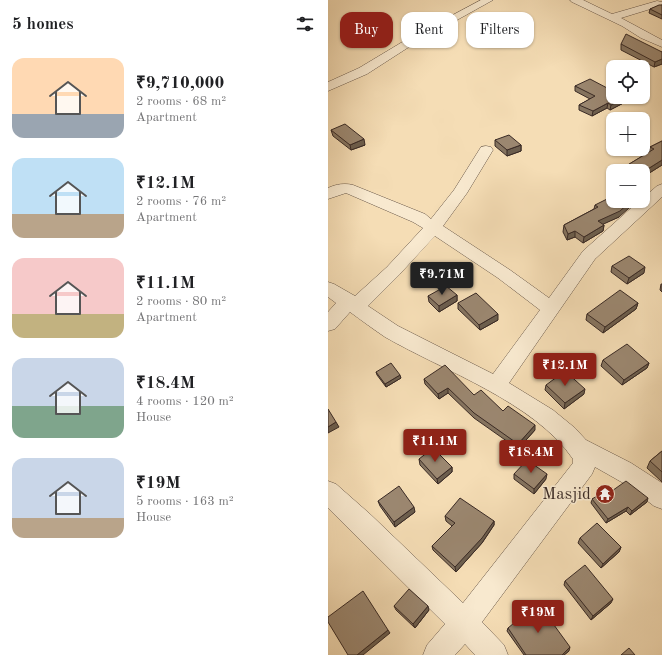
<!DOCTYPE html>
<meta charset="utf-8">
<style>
:root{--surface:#fff;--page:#f2f2f2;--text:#202124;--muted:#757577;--accent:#8f2418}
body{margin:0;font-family:"Old Standard TT",serif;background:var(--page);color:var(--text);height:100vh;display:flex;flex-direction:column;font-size:15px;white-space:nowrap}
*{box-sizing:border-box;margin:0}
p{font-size:13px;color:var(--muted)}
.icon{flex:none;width:22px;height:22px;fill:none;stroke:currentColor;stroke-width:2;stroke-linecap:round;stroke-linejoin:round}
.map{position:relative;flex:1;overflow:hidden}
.details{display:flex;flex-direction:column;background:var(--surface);width:328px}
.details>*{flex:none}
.banner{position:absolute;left:12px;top:12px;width:262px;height:36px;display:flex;gap:8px}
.tools{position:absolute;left:278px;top:60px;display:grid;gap:8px}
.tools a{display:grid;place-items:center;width:44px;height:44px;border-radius:8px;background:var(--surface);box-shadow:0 1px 3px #0004;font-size:20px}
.price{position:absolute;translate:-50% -34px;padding:0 9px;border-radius:4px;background:var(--accent);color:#fff;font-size:13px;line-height:26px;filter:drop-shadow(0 1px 2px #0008)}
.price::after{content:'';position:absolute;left:50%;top:24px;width:12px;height:9px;margin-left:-6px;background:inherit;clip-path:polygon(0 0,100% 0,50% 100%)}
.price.current{background:#222;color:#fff}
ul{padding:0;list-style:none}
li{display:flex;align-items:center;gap:12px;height:100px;padding:0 12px}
li span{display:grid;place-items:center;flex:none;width:112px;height:80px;border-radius:12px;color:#555}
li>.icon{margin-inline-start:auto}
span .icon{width:48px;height:48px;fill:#fffc;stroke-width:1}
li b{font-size:17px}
h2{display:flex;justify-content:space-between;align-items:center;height:48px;padding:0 12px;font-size:17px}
.tag{padding:0 14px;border-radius:12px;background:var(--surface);box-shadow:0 1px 3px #0004;font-size:14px;line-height:36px}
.tag.current{background:var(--accent);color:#fff}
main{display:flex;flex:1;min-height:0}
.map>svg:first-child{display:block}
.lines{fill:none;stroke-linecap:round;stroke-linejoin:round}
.minor-casing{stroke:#685749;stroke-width:1}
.minor{fill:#f8e9cf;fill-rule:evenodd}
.wall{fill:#857460;stroke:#392a25}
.shaded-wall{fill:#6c5e4e;stroke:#392a25}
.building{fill:#9b8770;stroke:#392a25}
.labels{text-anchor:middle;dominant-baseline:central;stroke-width:3;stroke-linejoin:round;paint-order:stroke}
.near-poi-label{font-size:17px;fill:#392a25;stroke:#f8e9cf;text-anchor:end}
</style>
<main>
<section class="details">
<h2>5 homes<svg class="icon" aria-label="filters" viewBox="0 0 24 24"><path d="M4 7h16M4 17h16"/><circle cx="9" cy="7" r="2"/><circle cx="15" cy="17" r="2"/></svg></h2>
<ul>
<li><span style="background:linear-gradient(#ffd9b3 70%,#9aa5b1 0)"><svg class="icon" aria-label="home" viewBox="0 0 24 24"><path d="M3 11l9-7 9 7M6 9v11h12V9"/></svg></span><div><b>₹9,710,000</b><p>2 rooms · 68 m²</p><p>Apartment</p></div></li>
<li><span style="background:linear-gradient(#bfe0f5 70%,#b9a48a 0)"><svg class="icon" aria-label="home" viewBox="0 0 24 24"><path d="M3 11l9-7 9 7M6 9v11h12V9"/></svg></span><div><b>₹12.1M</b><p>2 rooms · 76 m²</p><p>Apartment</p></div></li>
<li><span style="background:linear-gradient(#f6c9c9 70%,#c2b280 0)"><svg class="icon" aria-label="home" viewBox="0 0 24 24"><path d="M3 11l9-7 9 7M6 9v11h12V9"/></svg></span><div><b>₹11.1M</b><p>2 rooms · 80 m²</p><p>Apartment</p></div></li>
<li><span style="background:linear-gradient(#c9d6e8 60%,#7fa58c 0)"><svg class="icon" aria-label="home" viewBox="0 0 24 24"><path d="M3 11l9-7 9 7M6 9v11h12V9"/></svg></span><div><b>₹18.4M</b><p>4 rooms · 120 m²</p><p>House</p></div></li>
<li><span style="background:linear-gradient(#c9d6e8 75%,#b9a48a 0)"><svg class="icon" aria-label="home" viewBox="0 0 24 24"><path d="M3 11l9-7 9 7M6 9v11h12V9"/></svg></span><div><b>₹19M</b><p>5 rooms · 163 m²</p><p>House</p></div></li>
</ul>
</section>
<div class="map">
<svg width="334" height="655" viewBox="0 0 334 655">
<rect width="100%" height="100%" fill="#f5ddb5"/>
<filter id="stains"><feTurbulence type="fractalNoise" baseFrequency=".005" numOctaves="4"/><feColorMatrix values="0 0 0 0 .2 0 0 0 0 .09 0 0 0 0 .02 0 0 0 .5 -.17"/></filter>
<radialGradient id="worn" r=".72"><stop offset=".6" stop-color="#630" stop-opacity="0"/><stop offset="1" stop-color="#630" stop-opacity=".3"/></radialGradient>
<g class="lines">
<defs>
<path id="minor" d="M153,0H165L84,45L39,74L0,91V82L31,68L76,41Z
M242,0H255L284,14L329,1L334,2V8L329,7L293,18L334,40V47L313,38L294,26L244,2Z
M158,146L163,147L165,150L139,193L115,226L182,270L221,298L255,251L311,201H315V198L329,186L334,184V197L267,259L181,383L225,410L247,428L258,440L303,463L334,483V509L326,506L297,484L267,467L264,474L154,622L176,645L180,655H147L137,644L127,655H95L99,645L117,624L0,508V481L8,484L42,514L135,603L245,463V459C206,402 116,371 57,337C45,329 33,320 22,312L7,329L0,331V312L8,303L0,297V282L6,284L27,296L59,267L95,228L85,222L18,193L0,199V188C8,184 17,183 25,185L97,214L103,219L126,190L153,147ZM107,236L170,278L212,310L165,374L70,326L40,306L71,275Z"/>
</defs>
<use href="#minor" class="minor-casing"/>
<use href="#minor" class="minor"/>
</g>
<path class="wall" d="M334,5V19L321,13L322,9Z
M293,44L334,52V64L326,67L293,50Z
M247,86L281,89L285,97H307L282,110L279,108L264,116L251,110V105L262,99L247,91Z
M3,130L37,145L23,150L5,136Z
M167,140L193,145V151L179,156L167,146Z
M334,141V165L315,177V171H297L298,166L321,152L322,147Z
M267,205L291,217L274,224L276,225L275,231L255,243L247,237L239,240L235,232L236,225L266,209Z
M284,266L316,273L299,284L283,272Z
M333,284H334V292L332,290Z
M129,295V301L111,312L101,302L100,296Z
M130,303L170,320L152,330L130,309Z
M310,303L308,309L275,333L258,320L259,314Z
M275,360L321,363L319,368L294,385L273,366Z
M48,372L73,378L58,387L49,375Z
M96,379L146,395L175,411L207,430L190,449L146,418L120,393L111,399L97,384Z
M218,385L256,394L236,409L217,390Z
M334,451V482L319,468L322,461Z
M91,459L124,467V472L110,484L92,465Z
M186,474L218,479L206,494L186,479Z
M281,493L319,502L302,515L298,511L278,523L263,503L264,499Z
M50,501L87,512L67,527L52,506Z
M117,516L166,521V525L154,543L128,572L105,550L104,546L124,526L118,521Z
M252,538L293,547L291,552L273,568L250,543Z
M237,581L283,603L263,620L236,585Z
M66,606L101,610L87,628L68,610Z
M180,628L241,651L236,655H196L179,631Z"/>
<path class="shaded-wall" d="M334,59V64L326,67L327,62Z
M321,85L320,90L315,93V88Z
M298,97H307L282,110L283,105Z
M280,103L279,108L264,116L265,111Z
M36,139L37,145L23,150L22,145Z
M193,145V151L179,156V150Z
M334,160V165L315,177V172Z
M303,201H309L291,217L269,227L270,221Z
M276,225L275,231L255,243L256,237Z
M247,231V237L239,240L240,234Z
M317,267L316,273L299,284L301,278Z
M129,295V301L111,312V306Z
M310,303L308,309L275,333L277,327Z
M170,314V320L152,330L151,325Z
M321,363L319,368L294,385L296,380Z
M72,375L73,378L58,387L57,384Z
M120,388V393L111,399L110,394Z
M257,389L256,394L236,409L237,403Z
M8,422L11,427L0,433V427Z
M207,425V430L190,449V444Z
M124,467V472L110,484L109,479Z
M219,474L218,479L206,494V489Z
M320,498L319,502L302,515L304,511Z
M86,507L87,512L67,527L66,522Z
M300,507L298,511L278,523L280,519Z
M166,521V525L154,543L128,572L127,567Z
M293,547L291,552L273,568L275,564Z
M285,599L283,603L263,620L265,616Z
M100,606L101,610L87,628L85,624Z
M60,630L62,633L35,655H29Z
M242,647L241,651L236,655H234Z"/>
<path class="building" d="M331,5H334V15L322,9Z
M298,34L334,52V59L327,62L293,44Z
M262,79L281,89L285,87V97H298L283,105L280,103L265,111L251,105L267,96L247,86Z
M315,82L321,85L315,88Z
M17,124L36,139L22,145L3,130Z
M181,135L193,145L179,150L167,140Z
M334,141V160L315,172V171H308L298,166L326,149L322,147Z
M285,196V201H303L292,211L270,221L276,225L256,237L247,231L240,234L236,225L270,207L267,205Z
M301,256L317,267L301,278L284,266Z
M118,286L129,295L111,306L100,296Z
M292,290L310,303L277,327L259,314Z
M148,293L170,314L151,325L130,303Z
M299,344L321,363L296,380L275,360Z
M63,363L72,375L57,384L48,372Z
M117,365L146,395L153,390L175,411L180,406L207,425L190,444L146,413L120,388L110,394L96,379Z
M237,371L257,389L237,403L218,385Z
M0,409L8,422L0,427Z
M105,448L124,467L109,479L91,459Z
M334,451V472L322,461Z
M199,460L219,474L206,489L186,474Z
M298,481L320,498L304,511L300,507L280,519L264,499L279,490L281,493Z
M71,486L86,507L66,522L50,501Z
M132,498L166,521L154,538L127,567L104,546L127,523L117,516Z
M269,523L293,547L275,564L252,538Z
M257,565L285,599L265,616L237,581Z
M81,589L100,606L85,624L66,606Z
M35,591L60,630L29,655H20L0,622V617Z
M210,603L242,647L234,655H198L180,628Z
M301,648L307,655H293Z"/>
<defs>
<symbol id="temple-disc" viewBox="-11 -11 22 22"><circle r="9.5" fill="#8f2418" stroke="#f8e9cf"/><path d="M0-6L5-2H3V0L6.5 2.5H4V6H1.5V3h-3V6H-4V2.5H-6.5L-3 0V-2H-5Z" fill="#fff"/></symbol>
</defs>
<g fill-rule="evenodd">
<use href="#temple-disc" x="266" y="483" width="22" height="22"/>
</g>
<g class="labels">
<g class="near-poi-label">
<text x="263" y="494">Masjid</text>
</g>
</g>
<rect width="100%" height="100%" filter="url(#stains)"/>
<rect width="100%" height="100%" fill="url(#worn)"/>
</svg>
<div class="tools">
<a><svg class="icon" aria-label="locate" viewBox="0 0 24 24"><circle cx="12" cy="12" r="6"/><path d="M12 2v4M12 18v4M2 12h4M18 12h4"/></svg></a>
<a>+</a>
<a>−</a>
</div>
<b class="price current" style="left:114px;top:296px">₹9.71M</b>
<b class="price" style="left:237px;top:387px">₹12.1M</b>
<b class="price" style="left:107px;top:463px">₹11.1M</b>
<b class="price" style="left:203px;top:474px">₹18.4M</b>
<b class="price" style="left:210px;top:634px">₹19M</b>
<div class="banner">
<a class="tag current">Buy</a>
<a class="tag">Rent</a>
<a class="tag">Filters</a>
</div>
</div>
</main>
